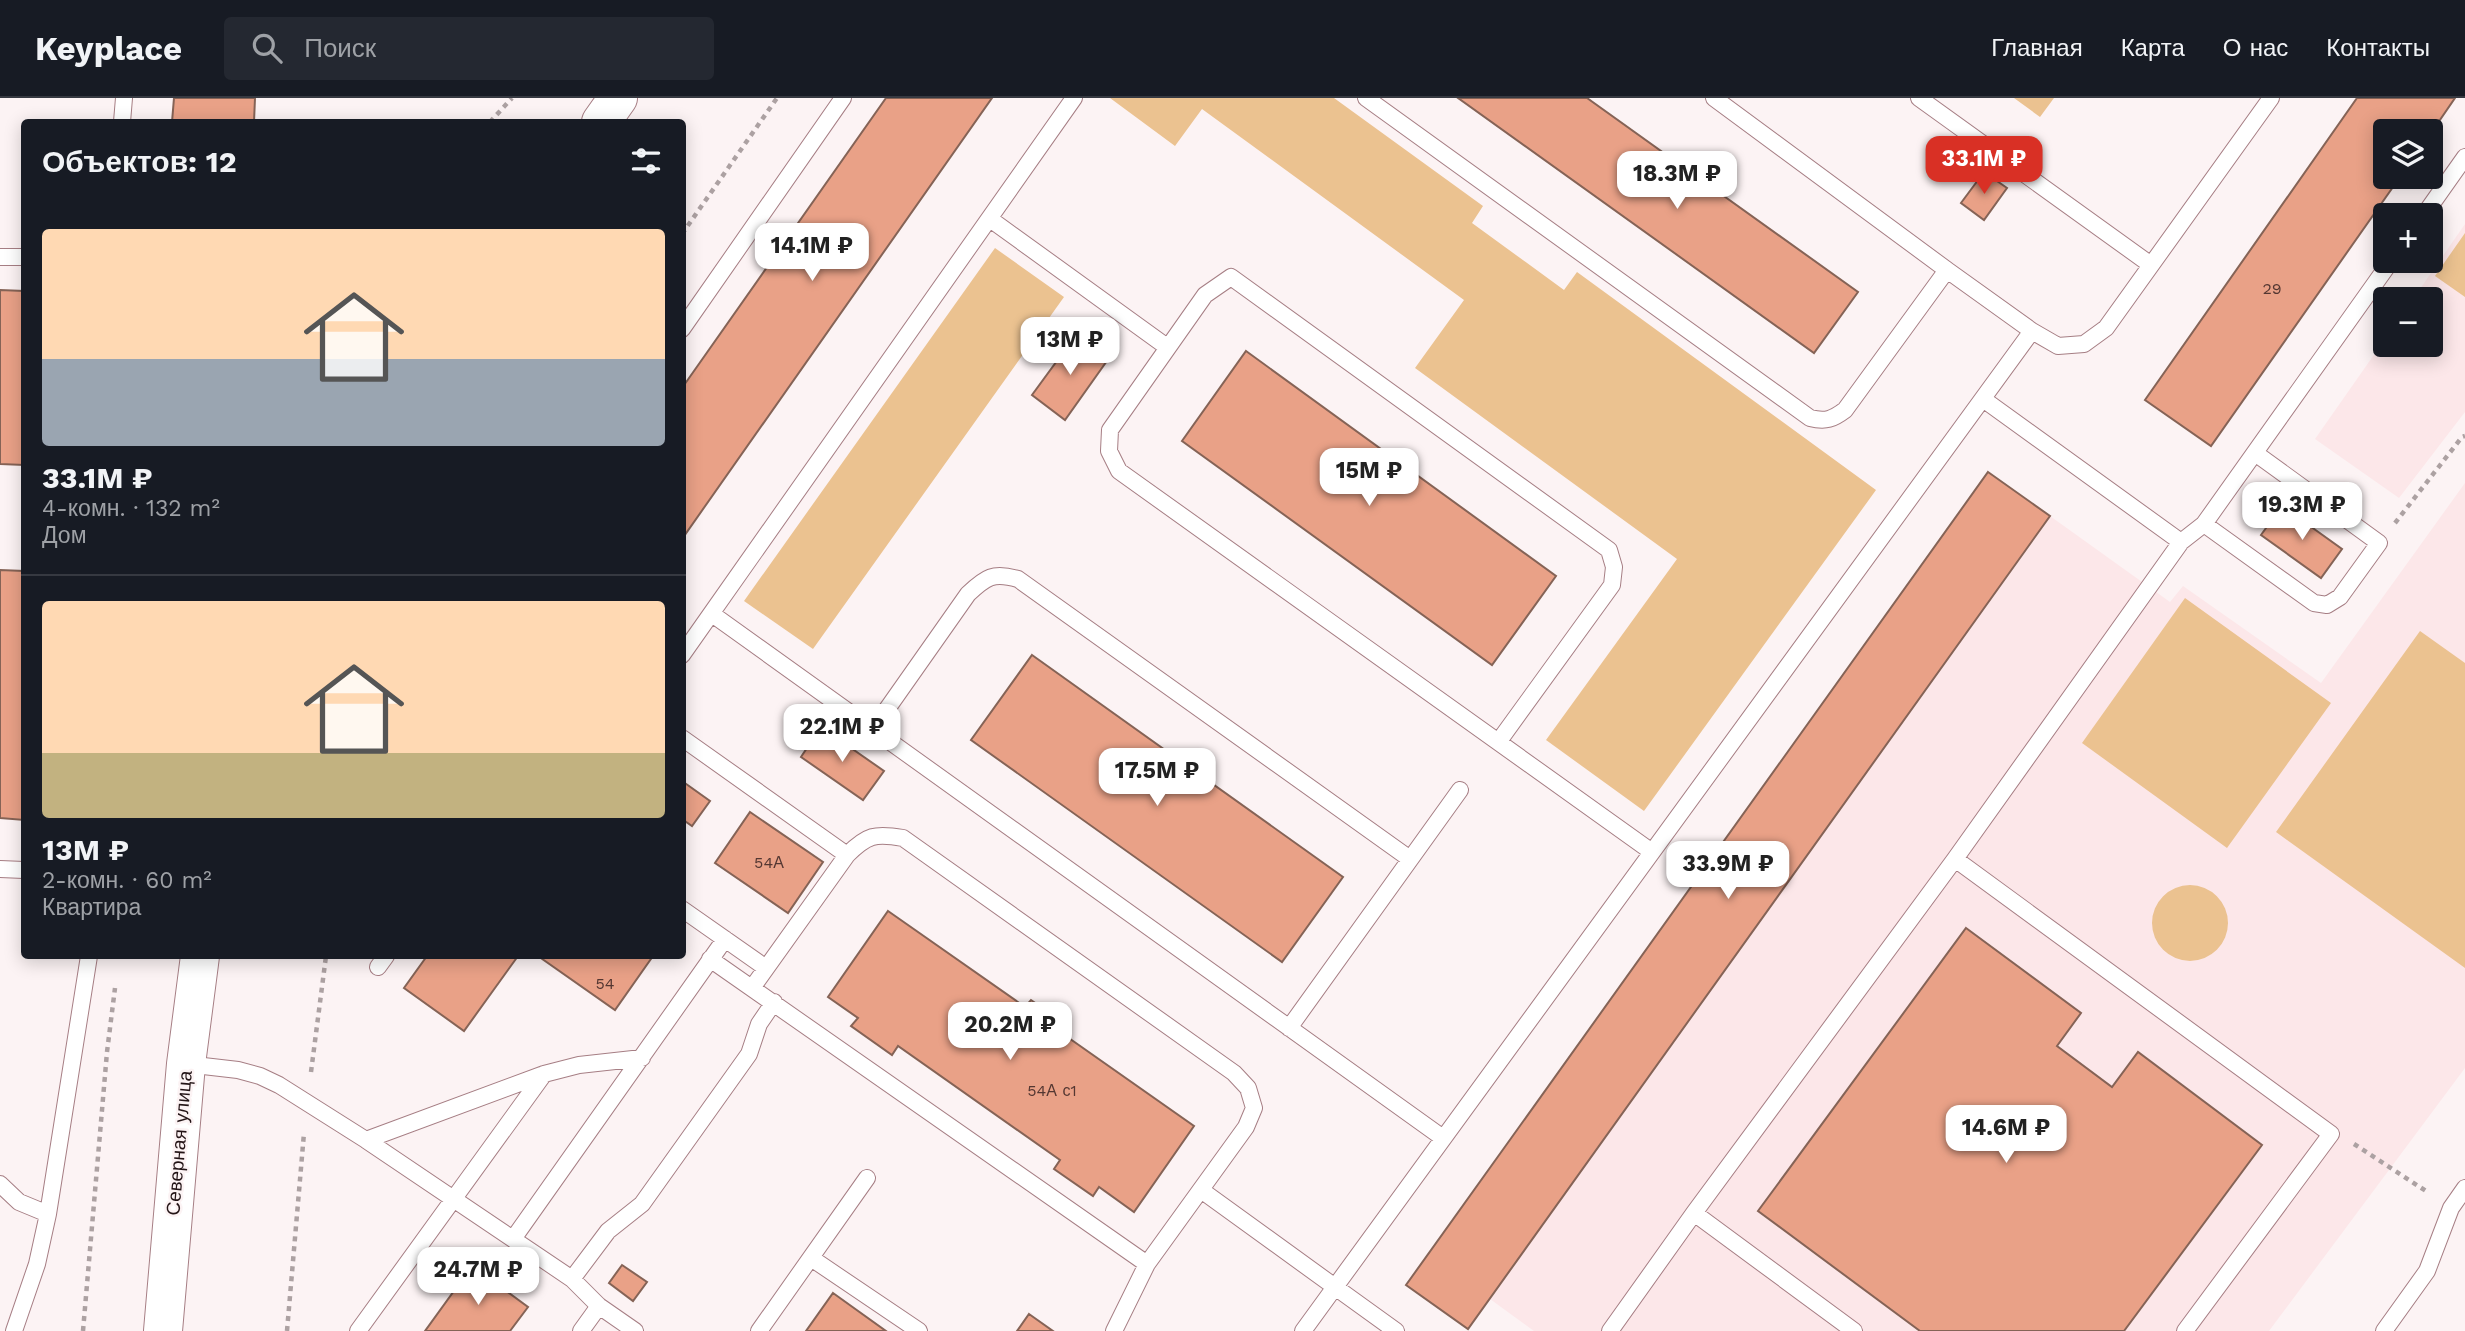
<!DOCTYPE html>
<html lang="ru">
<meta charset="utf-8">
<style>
:root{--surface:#171b24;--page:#242831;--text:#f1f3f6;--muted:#9ea1a6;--line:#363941;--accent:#d93025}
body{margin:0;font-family:"Work Sans",sans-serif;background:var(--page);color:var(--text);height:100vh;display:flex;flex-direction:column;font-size:26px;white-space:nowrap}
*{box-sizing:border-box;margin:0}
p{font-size:23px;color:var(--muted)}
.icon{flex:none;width:38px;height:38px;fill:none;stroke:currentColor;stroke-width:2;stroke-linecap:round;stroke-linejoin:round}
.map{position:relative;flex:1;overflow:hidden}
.details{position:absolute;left:21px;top:21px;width:665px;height:840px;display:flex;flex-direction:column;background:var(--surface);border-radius:7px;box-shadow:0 4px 18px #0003}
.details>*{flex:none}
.buttons{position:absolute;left:2373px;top:21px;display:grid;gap:14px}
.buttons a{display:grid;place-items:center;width:70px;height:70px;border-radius:7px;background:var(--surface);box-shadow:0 4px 18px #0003;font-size:35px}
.price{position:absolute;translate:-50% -60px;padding:0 16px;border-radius:14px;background:#fff;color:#222;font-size:23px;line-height:46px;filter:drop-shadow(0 2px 4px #0008)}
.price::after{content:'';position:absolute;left:50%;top:42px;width:21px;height:16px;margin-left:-10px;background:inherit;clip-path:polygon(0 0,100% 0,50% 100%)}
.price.active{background:var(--accent);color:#fff}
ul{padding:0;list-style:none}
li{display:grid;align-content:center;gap:14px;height:371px;padding:0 21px}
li+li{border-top:2px solid var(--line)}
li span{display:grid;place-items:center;height:217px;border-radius:7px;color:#555}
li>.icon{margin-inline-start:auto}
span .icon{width:126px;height:126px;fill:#fffc;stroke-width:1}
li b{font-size:30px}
h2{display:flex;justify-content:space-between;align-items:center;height:84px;padding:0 21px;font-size:30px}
header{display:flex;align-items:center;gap:42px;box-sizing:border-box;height:98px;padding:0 35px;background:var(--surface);border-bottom:2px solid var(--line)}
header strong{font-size:33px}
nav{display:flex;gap:38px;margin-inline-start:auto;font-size:24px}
.search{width:490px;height:63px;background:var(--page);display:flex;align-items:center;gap:18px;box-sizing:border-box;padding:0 24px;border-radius:7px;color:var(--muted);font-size:26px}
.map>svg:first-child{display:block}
.built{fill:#fce7e9}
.green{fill:#ebc290}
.building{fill:#e9a187;stroke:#856356;stroke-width:2}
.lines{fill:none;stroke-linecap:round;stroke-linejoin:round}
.service-casing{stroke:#a67e84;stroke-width:18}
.secondary-casing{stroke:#a67e84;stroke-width:40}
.path{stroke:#aca1a2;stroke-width:4.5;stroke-dasharray:5 5;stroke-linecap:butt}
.service{stroke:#fff;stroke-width:16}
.secondary{stroke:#fff;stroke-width:38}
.labels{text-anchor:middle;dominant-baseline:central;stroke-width:5;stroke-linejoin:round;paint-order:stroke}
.number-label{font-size:16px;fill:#543732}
.street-label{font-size:19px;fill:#231416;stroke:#fcf3f4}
</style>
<header>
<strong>Keyplace</strong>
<div class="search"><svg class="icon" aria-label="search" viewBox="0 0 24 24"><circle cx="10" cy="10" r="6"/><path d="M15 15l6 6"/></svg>Поиск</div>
<nav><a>Главная</a><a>Карта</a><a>О нас</a><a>Контакты</a></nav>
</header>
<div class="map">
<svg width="2465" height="1233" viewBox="0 0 2465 1233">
<rect width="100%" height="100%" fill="#fcf3f4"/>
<path class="built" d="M2465,126V314L2399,400L2315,341L2385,241V247H2431V201H2413Z
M2465,385V970L2269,1233H1534L1490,1201L2050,418L2170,504L2183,488L2321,585Z"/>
<path class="green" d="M1110,0H1334L1483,108L1472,125L1564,192L1577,174L1876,392L1644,713L1546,642L1677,461L1415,270L1464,202L1202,11L1175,48Z
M2014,0H2054L2040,19Z
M2465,135V199L2435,178Z
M995,150L1064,199L813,551L744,503Z
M2185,500L2331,605L2227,750L2082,645Z
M2420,533L2465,565V870L2276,734Z
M2152 825a38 38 0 1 1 76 0a38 38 0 1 1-76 0Z"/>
<path class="building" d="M174,0H255L254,24H172Z
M886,0H992L682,441V290Z
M1458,0H1587L1858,194L1814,255Z
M2357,0H2455L2431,35L2385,33V79H2400L2211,348L2145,302Z
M1984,74L2007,90L1984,122L1961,105Z
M0,192L24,193V367L0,366Z
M1076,237L1109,260L1065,322L1032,297Z
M1246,253L1556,478L1492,567L1182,343Z
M1988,374L2050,418L1468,1231L1406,1187Z
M2282,408L2342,451L2321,480L2261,437Z
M0,472L24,473V722L0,720Z
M1032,557L1343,779L1282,864L971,642Z
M821,629L884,673L863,702L801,659Z
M682,683L710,703L692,728L682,721Z
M750,714L823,764L788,815L715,765Z
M888,813L1025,909L1031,902L1061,923L1056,931L1194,1028L1134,1114L1099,1089L1093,1098L1054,1071L1060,1062L898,948L892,957L851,928L858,920L828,899Z
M1966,830L2081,915L2057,948L2112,989L2138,954L2262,1047L2124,1233H1920L1758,1113Z
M427,858H518L464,933L404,890Z
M538,858H653L615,912Z
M622,1167L647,1184L633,1203L609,1185Z
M472,1168L528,1209L510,1233H425Z
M833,1195L886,1233H806Z
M1029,1216L1053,1233H1017Z"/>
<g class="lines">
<defs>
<path id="service" d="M1366,0L1810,320C1826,324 1833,321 1845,312L1947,172L1714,0
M1919,0L2151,167
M122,24L124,0
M2424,117L2465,59
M990,121L1167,249
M0,159H24
M682,231L843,0
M2032,233L2058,248L2084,246L2106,230L2271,0
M1983,301L2181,444
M2204,426L2314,505L2327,507L2340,499L2379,445L2255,355
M712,516L1443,1040
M682,557L1074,0
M873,631L968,496C986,479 993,474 1018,481L1410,761
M682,640L847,757
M1499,643L1612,487L1614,469L1609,452L1231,179L1205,197L1110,332L1109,353L1119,373L1652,754
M1955,761L2331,1036L2185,1233
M0,771L24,772
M682,811L766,870
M710,861L1147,1166
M378,869L386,858
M752,890L847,757C867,737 875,735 903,740L1234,975L1248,990L1254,1010L1246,1029L1147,1166L1114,1233
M1289,930L1460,692
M186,966L238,972L260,978L279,987L366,1042L572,1181L599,1208L635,1233
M366,1042L544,976L579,967L642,960
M0,1086L19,1104L48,1116
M1201,1092L1335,1189L2032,233L1947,172
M1694,1115L1854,1233
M513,1141L725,841
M811,1160L919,1233
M572,1181L608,1133L642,1106L749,956L759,926L774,904
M14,1233L37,1166L48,1116L89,858
M358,1233L544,976
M581,1233L599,1208
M759,1233L867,1080
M1303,1233L1335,1189L1396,1233
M1610,1233L1694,1115L1955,761L2181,444L2204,426L2391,163
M2384,1233L2427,1173L2451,1110L2465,1090"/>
<path id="secondary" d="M601,24L618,0
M163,1233L186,966L200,858"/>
</defs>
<use href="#service" class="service-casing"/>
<use href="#secondary" class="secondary-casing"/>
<path class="path" d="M490,24L512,0
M682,136L777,0
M2395,425L2462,339L2465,338
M311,974L326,858
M2354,1046L2429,1095
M83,1233L107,954L115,890
M287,1233L304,1035"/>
<use href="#service" class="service"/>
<use href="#secondary" class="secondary"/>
</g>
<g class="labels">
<g class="number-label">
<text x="2272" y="190">29</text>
<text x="769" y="764">54А</text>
<text x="605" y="885">54</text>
<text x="1052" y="992">54А с1</text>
</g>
<g class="street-label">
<text transform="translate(179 1045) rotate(-85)">Северная улица</text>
</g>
</g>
</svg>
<div class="buttons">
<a><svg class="icon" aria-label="layers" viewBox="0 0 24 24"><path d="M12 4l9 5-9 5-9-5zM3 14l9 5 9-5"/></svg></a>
<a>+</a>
<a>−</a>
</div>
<b class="price active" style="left:1984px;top:98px">33.1M ₽</b>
<b class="price" style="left:1677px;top:113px">18.3M ₽</b>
<b class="price" style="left:812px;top:185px">14.1M ₽</b>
<b class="price" style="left:1070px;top:279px">13M ₽</b>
<b class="price" style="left:1369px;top:410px">15M ₽</b>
<b class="price" style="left:2302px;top:444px">19.3M ₽</b>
<b class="price" style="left:842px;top:666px">22.1M ₽</b>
<b class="price" style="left:1157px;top:710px">17.5M ₽</b>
<b class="price" style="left:1728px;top:803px">33.9M ₽</b>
<b class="price" style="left:1010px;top:964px">20.2M ₽</b>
<b class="price" style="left:2006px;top:1067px">14.6M ₽</b>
<b class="price" style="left:478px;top:1209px">24.7M ₽</b>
<section class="details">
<h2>Объектов: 12<svg class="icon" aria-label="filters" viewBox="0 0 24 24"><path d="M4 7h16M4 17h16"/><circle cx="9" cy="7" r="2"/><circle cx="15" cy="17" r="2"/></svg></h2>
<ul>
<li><span style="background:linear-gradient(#ffd9b3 60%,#9aa5b1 0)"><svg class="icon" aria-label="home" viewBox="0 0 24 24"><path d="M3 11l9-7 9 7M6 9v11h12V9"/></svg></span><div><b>33.1M ₽</b><p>4-комн. · 132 m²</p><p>Дом</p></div></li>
<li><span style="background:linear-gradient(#ffd9b3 70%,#c2b280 0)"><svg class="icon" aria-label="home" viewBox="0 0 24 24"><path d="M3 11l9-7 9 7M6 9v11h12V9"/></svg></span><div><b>13M ₽</b><p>2-комн. · 60 m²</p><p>Квартира</p></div></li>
</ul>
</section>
</div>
